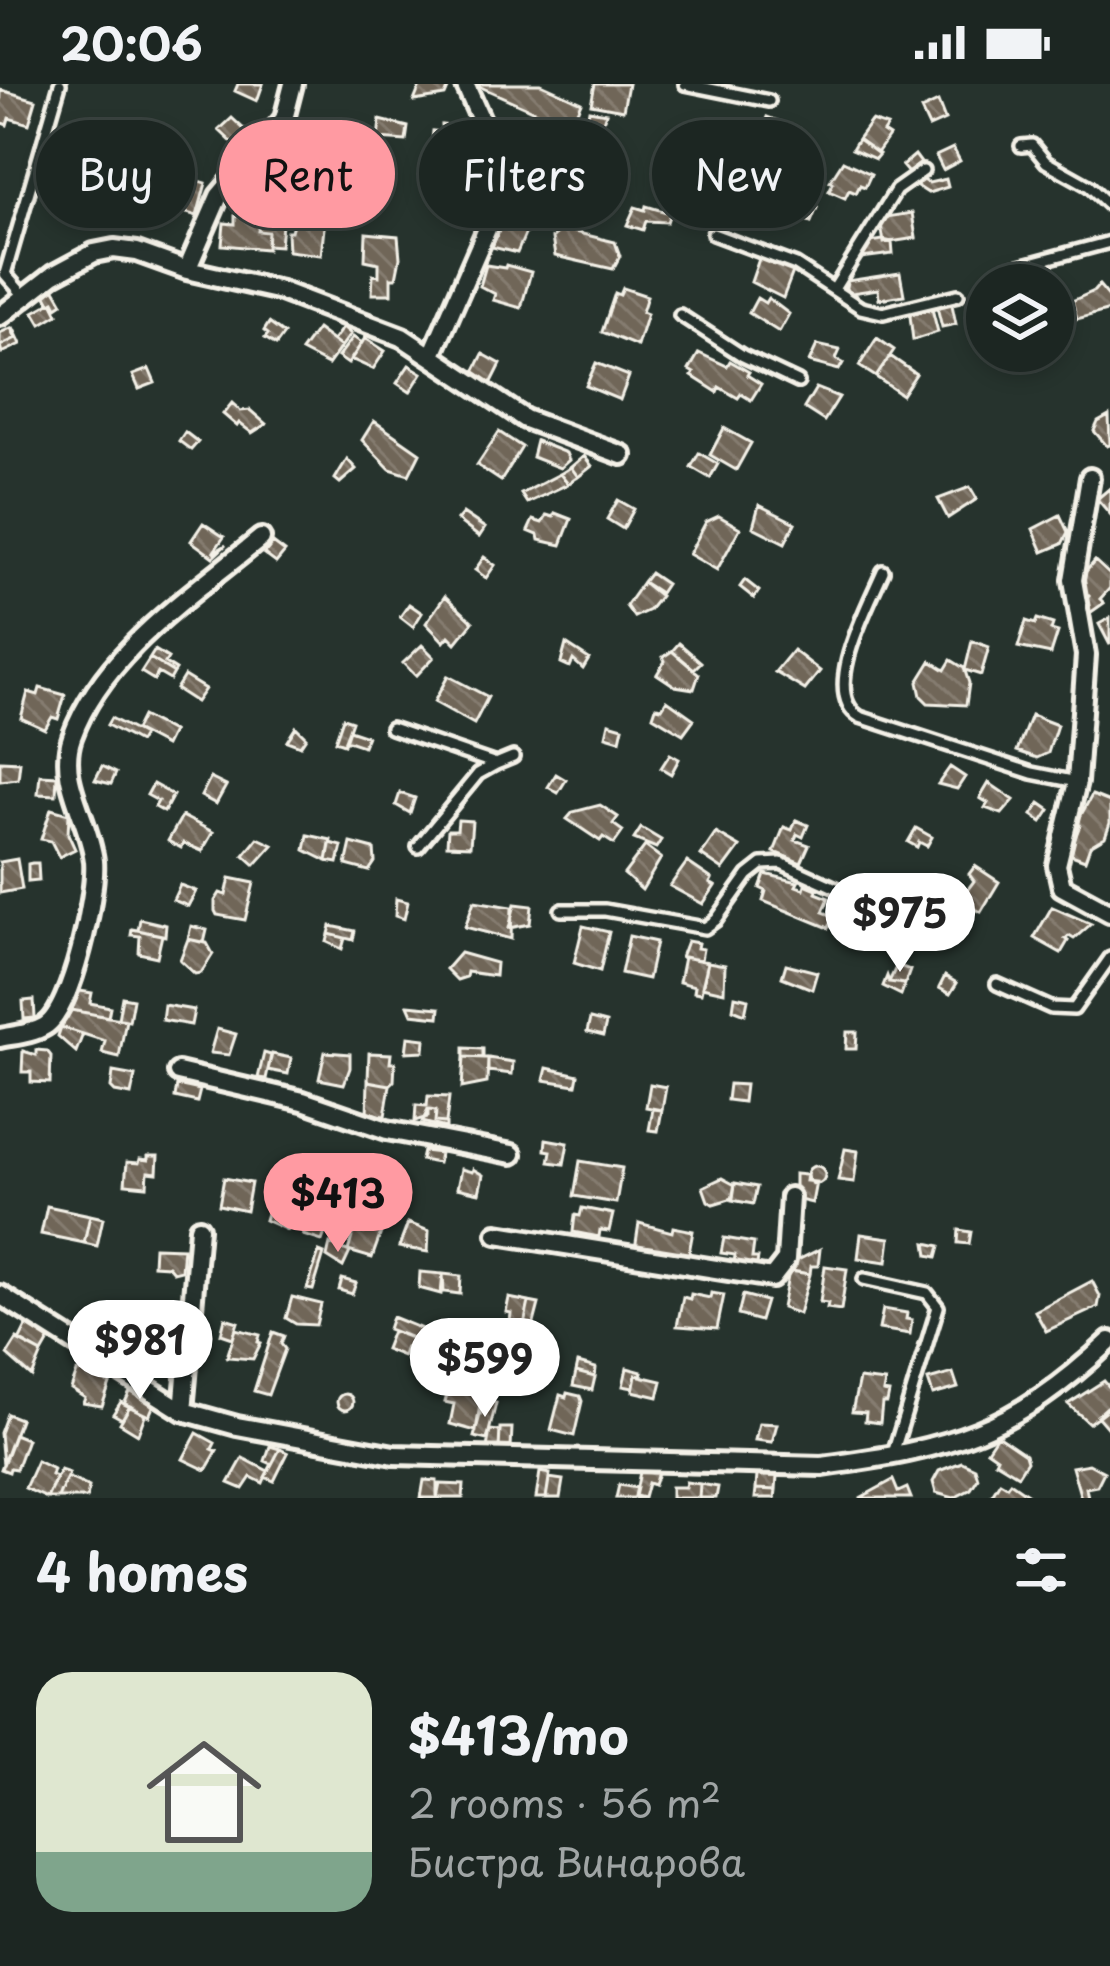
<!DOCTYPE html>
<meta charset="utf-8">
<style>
:root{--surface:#1c2622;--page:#252e2a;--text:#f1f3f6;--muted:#a0a5a5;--line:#3a4340;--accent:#ff9aa2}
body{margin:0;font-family:"Playpen Sans",sans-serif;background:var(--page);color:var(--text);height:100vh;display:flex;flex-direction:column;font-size:45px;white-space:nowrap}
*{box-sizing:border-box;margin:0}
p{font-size:39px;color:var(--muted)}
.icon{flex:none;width:66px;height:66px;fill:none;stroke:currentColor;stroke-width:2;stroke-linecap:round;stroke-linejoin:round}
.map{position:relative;height:1414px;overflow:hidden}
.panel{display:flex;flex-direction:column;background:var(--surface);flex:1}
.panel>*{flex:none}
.hud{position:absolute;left:36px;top:36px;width:1038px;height:108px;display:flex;gap:24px}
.tools{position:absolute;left:966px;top:180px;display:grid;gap:24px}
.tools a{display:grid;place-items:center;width:108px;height:108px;border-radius:50%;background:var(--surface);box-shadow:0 6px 18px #0003,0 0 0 3px var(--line);font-size:60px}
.price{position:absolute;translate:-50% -102px;padding:0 27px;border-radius:42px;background:#fff;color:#222;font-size:39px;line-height:78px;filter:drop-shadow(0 3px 6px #0008)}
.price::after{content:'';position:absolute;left:50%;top:72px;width:36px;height:27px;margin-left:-18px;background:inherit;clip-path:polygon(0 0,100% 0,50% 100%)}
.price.on{background:var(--accent);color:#111}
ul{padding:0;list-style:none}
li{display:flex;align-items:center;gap:36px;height:300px;padding:0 36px}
li span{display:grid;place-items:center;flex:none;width:336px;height:240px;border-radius:36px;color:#555}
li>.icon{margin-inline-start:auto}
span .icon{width:144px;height:144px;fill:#fffc;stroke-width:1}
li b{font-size:51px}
h2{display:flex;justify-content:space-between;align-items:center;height:144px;padding:0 36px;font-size:51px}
.tag{padding:0 42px;border-radius:54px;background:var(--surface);box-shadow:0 6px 18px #0003,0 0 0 3px var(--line);font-size:42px;line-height:108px}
.tag.on{background:var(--accent);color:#111}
.status{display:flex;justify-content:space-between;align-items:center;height:84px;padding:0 60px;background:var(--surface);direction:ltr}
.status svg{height:33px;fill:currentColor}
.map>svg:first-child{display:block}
.building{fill:url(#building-back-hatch);stroke:#f4f1e8;stroke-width:3}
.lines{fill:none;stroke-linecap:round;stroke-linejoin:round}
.service-casing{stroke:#f4f1e8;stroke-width:18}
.minor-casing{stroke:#f4f1e8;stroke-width:26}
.service{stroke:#26332d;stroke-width:9}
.minor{stroke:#26332d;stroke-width:16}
</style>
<div class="status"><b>20:06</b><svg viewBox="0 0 49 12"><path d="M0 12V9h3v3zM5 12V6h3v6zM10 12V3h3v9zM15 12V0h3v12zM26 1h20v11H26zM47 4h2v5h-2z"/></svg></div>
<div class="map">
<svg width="1110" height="1414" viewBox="0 0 1110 1414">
<defs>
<pattern id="building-back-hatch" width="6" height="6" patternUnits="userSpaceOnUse" patternTransform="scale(3)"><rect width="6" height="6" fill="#706658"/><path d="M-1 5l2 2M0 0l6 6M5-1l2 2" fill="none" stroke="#857c70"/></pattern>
</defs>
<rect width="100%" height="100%" fill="#26332d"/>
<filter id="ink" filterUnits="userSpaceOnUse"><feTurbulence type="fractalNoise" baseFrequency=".00833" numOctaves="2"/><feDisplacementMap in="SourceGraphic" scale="24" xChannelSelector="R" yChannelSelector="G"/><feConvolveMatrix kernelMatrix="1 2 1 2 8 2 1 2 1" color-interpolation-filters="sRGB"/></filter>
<g filter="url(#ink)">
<path class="building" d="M238,0H263L257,17L235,7Z
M421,0H450L445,12L414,17Z
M474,0H541L581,18L570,43Z
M595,0H628L623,26L591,20Z
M1,6L36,16L29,40L9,34L7,41L0,38Z
M938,18L945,36L929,43L921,26Z
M589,26L606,29L596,57L584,54Z
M767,33L799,45L795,56L763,44Z
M232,34L247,48L236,62L219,46Z
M380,36L408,43L406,57L378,55Z
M871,37L887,42L883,48L889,52L877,69L858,55Z
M442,41L467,44L463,80L430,76L433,47L442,48Z
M763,44L773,48L765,70L756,63Z
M289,46L297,49L290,88L266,71Z
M773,48L795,56L786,80L776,77L779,71L766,66Z
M858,55L879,70L875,75L852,65Z
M953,64L960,77L943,86L936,72Z
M589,67L607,71L604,88L599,87L598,93L585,90Z
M915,71L921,79L908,89L902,82Z
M685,72L701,76L699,87L682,83Z
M843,77L871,90L865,103L860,101L856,109L849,106L845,114L829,107L833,99L830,97Z
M556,89L563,91L559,104L538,103L542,91Z
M175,90L206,99L197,132L166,123Z
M522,92L540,97L538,103L549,106L548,127L511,117Z
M917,93L929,99L946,95L948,103L928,109L911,98Z
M77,101L97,110L94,116L74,107Z
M74,107L94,116L89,128L68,122Z
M792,115L808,121L803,135L787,129Z
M511,117L535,123L532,131L508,125Z
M808,121L817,124L811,138L803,135Z
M646,122L670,129L667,138L646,137L643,146L627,141L635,123L645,126Z
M508,125L533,132L517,169L492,163Z
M912,129L916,154L884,159L880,134Z
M235,132L250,134L249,137L259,138L258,147L268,148L267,165L222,161L224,139L235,140Z
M295,132L325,135L321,171L288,167L287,147H291Z
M259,138L282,140L280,162L267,161L268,148L258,147Z
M562,145L615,158L620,172L613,185L555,172L552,154Z
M366,149L398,152L400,174L396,194H391V210H372L373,191L379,192V179L365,176Z
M883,156L892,158L893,170L861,174L864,159Z
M760,172L794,185L783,214L751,198Z
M486,181L505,184L506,181L531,188L521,224L493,216L495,210L480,202Z
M900,189L904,211L879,215L878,205L845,210L847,197Z
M1013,190L1016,201H987L985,212L981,199Z
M52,200L63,219L57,223L54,217L50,219L43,206Z
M1099,201L1110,214V226L1077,235L1072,217L1094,207Z
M623,204L647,212L642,228L647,230L637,262L602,248L615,209L620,211Z
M757,214L765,219L768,214L789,230L779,248L749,229Z
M951,216L956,240L942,243L936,219Z
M52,218L58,230L41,240L34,228Z
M931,221L938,248L913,256L909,224Z
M269,239L284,250L276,261L265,254L268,250L264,247Z
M13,243L21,260L2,269L0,262L16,254Z
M343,243L351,250L341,263L333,257Z
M11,244L16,254L0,262V249Z
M317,245L341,263L328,281L301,267Z
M353,253L362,259L348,280L338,273Z
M365,254L385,267L373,285L351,275Z
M877,254L894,266L876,293L859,282Z
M817,261L840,266L836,275L843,279L839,286L809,278Z
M699,269L727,282L730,277L749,288L747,291L761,300L751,316L741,310L738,314L719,303L717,308L692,292L694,289L689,286Z
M483,270L501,280L488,306L470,296Z
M890,272L916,290L902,311L876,293Z
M596,279L629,292L620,316L586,302Z
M409,281L422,289L410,308L397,299Z
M149,285L155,299L139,305L133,291Z
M816,304L839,313L824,337L804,324Z
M232,319L241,327L250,326L266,340L252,349L239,339L237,342L223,330Z
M1109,332L1110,361L1107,362L1094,347L1098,338Z
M374,337L420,369L409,391L390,385L362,356Z
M724,344L751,359L736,386L710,371Z
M185,348L198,358L191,366L179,357Z
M499,348L522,363L501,397L477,381Z
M536,357L566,369L569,376L560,384L532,373Z
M699,369L718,380L710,394L691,383Z
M584,372L592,382L578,393L571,383Z
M347,375L356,385L340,399L335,395Z
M571,383L578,393L568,400L560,390Z
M560,390L568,400L527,419L521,410Z
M970,403L977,415L948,434L938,415Z
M1110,404V430L1097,415Z
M618,416L634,425L623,445L607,435Z
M759,421L795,439L785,459L753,443Z
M463,429L485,444L479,453L457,436Z
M555,429L571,435L561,461L539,456L538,451L528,447L533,436L542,439L547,431L553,433Z
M1060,431L1068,448L1062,460L1043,468L1033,445Z
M719,432L740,444L717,486L689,470L706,438Z
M203,439L224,453L213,469L226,461L213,473L191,457Z
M273,459L285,468L276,479L264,470Z
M484,473L495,481L486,494L475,486Z
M1095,477L1110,491V504L1100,515L1104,519L1084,533L1078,523L1089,512L1076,499Z
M650,489L666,500L660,509L643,498Z
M745,496L759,507L754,514L740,503Z
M643,498L660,512L649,526L634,533L626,522Z
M445,512L473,538L456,559L449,552L444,558L426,539Z
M409,520L422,529L413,543L400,533Z
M1110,534V561L1099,540Z
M1037,535L1053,540L1051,546L1058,548L1051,570L1018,563L1026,537L1035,540Z
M972,557L989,563L981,591L965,586Z
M679,559L701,578L694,585L672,567Z
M566,560L589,575L583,585L573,576L570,583L561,579Z
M422,561L434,573L416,592L403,579Z
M155,566L168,574L165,579L176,586L174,589L150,574Z
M793,566L820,587L805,606L775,588Z
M672,567L699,590L694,605L675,602L657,590L665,577L663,573Z
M150,574L174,589L170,596L158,589L154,596L141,588Z
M951,576L964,584L969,599L966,621L928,619L921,612L918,598L931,577L945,586Z
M184,592L205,605L196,618L176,605Z
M448,592L488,613L474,640L434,618Z
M40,604L65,611L58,635L52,633L45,645L21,634L28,608L38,611Z
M667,616L694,635L683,650L653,632L656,623L662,624Z
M1031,631L1057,641L1048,669L1037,674L1017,667Z
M142,632L172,648L165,662L135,646Z
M111,634L143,651L139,658L107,641Z
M343,634L352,637L344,660L335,657Z
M609,639L623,643L620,656L606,652Z
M296,643L306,653L300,662L287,657Z
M349,646L367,652L363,662L345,656Z
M670,670L679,675L671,690L661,684Z
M0,677L20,678L18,695L0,697Z
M102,682L116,689L111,700L95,696Z
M950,683L965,693L957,705L938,700Z
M556,690L566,696L558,709L548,703Z
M40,691L57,692L56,711L38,710Z
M210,694L226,702L216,720L201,712Z
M989,699L1014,716L1002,730L985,724L988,719L980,714Z
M153,700L173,711L164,728L155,723L158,717L147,711Z
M400,709L415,714L410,729L396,721Z
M1092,711L1110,718V739L1105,753L1090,762L1085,776L1069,770L1080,741L1076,740Z
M1040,719L1050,726L1042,738L1032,731Z
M600,721L618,733L613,740L623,747L614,760L603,753L600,757L567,735L573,728Z
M51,725L69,730L68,750L75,765L59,773L51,757L41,755Z
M182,732L213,748L202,767L183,759L181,764L168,757Z
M458,736L472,737L470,762L447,761L448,746H457Z
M796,736L808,741L803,753L797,750L795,756L809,761L801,779L774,768L784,743L792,746Z
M641,744L661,756L656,764L634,755Z
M916,744L932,753L927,762L919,758L917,763L908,758Z
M716,749L740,763L723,786L701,771Z
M308,751L331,756L327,777L305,766Z
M258,754L273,761L255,781L244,771Z
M330,759L342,762L338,779L327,777Z
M351,759L374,765L375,778L369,787L346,781Z
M645,762L661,774L642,806L624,790Z
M17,775L22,805L0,809V778Z
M687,778L712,795L710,799L715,802L703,820L670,802Z
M32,779H38L39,796L28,797V780Z
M975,782L999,798L981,828L960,816V806L968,805L974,797L969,790Z
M765,790L798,798L796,802L804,805L805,800L817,805L816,809L829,814L823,828L834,832L829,844L763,817L766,807L760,804Z
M230,794L254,799L245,836L217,831L215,827V817L220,809L226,811Z
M180,801L196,807L188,822L173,816Z
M396,815L408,818L404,835L395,832Z
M474,817L512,823L511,855L465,843Z
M515,820L532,822L530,840L509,844Z
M1052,823L1091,840L1074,855L1069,852L1065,855L1068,857L1061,869L1034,854Z
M948,826L964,833L958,848L942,841Z
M140,835L166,841L165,852L138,846Z
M841,840L877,854L873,864L837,851Z
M191,842L207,846L204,859L188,855Z
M331,842L355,847L353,856L329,850Z
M583,842L609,848L600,887L574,879Z
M132,845L162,851L157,873L139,869L140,852L131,851Z
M329,850L345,854L342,865L327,858Z
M629,852L656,858L648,895L621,889Z
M188,855L207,859L213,870L201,889L195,890L180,876Z
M687,857L698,859L697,864L703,865L701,876L681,873Z
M460,869L496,879L495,892L467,888L466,893L457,896L446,885Z
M684,873L708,878L701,909L694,908L695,902L679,898Z
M708,878L725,881L724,908L702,903Z
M786,880L817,888L812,905L782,893Z
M897,881L910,886L905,900L889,898Z
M887,892L889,898L905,900L901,911L883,902Z
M945,892L957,899L950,910L939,904Z
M80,907L92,909L90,919L110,923L108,933L72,926L75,910Z
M735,912L748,915L745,930L733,925Z
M122,913L133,915L129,937L118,935Z
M34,916L35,934L24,935L23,917Z
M164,921L194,926L191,941L162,936Z
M408,921L440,924L439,933L412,930Z
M65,925L126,936L119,973L102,969L105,957L61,943Z
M590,935L606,939L603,952L587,948Z
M61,943L83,950L76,968L58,952Z
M217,945L236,950L229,971L210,969Z
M847,948H857L856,965H846Z
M408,953L425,955L424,967L406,968Z
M464,964L483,965V974L464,973Z
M36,966L47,967L51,972L50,999L31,998V988H22L23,967L36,971Z
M325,968L350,970V984L344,1000L319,995Z
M264,969L271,971L266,995L258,994Z
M369,969L391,970L390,979H395L394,997L390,1001L368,997Z
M272,970L291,974L288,990L268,986Z
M464,973L488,974L487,999L462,1004Z
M488,974L513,978L512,990L488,987Z
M547,984L578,991L576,1001L544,996Z
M113,988L135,992L131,1011L115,1008L111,1004Z
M368,997L390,1001L385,1032L367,1031Z
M650,1000L666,1003L662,1026L646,1023Z
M729,1000L745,1001L743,1018L727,1016Z
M177,1001L200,1006L197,1018L175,1013Z
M428,1012L449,1013L446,1039L435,1038L436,1027L428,1026V1033L415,1037L416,1021L427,1022Z
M653,1025L662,1026L658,1047L649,1046Z
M428,1026L436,1027L435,1038L446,1039V1044L422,1038Z
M546,1055L568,1059L564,1080L549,1078L551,1067L545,1066Z
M845,1065L858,1067L854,1098L838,1096Z
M423,1067L440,1069L438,1079L421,1076Z
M148,1072H158L157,1089L148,1088L147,1102L125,1100L127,1078L139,1079L140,1075L148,1076Z
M580,1077L622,1084L616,1119L574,1112Z
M807 1091a9 9 0 1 1 18 0a9 9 0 1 1-18 0Z
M461,1085L472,1088L473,1085L483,1091L479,1109L457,1104Z
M795,1090L807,1091L806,1097L816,1098L812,1119L795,1115Z
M224,1094L251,1099L246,1127L219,1121Z
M722,1094L735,1101L733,1114L713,1120L708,1117L703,1103Z
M735,1099L757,1103L753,1120L732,1116Z
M284,1108L297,1112L287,1146L265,1136L272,1112L282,1114Z
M47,1122L90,1131L84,1159L41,1150Z
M582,1124L613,1130L609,1147L600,1146L599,1153L573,1148L575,1131L580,1132Z
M90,1131L103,1134L97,1162L84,1159Z
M303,1133L328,1141L322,1157L303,1151L307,1141L301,1139Z
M357,1133L368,1136L364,1149L354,1146Z
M368,1136L383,1143L372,1174L348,1167L354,1146L364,1149Z
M408,1139L429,1147L428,1168L399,1163Z
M639,1139L672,1148L673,1143L693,1147L688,1174L635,1165Z
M959,1146L971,1148L969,1160L958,1159Z
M861,1150L890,1154L887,1178L858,1174Z
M724,1154L754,1159L752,1174H758L755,1191L734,1180L735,1171L721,1169Z
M926,1159L940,1162L937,1173L928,1171Z
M330,1160L350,1168L343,1183L327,1173Z
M154,1163L183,1164L181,1186L173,1188L168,1182L153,1181Z
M820,1165L818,1182H811L810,1190L792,1187L794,1178Z
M319,1168L324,1170L313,1206L307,1205Z
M825,1182L847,1185L841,1226L827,1224L828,1219L820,1218Z
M789,1187L810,1190L799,1230L782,1224Z
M420,1188L443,1190L441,1210L419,1204Z
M443,1190L461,1192L460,1210L444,1208Z
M342,1195L356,1199L352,1210L339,1206Z
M1092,1197L1100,1212L1098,1223L1046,1247L1035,1227Z
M711,1209L724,1211L717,1245L677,1242L683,1213L690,1215L691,1210L710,1214Z
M743,1211L766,1217L760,1237L738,1231Z
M292,1213L321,1220L316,1241L296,1240L286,1234Z
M509,1214L529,1218L524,1241L510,1238L511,1229L506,1228Z
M529,1218L539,1220L533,1243L524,1241Z
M883,1225L907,1229L906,1235L912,1236L910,1250L879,1245Z
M392,1233L422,1245L417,1256L388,1245Z
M225,1234L238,1238L233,1254L221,1250Z
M27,1241L50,1255L42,1269L19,1257Z
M236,1245L260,1251L258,1258L261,1259L253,1275L227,1273Z
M392,1247L417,1256L414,1266L406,1263L403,1272L385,1265Z
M273,1248L284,1252L281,1260L285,1265L268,1311L254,1307Z
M17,1255L42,1269L32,1293L7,1271Z
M521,1267L555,1276L550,1293L544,1291L541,1301L513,1296Z
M578,1279L596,1284L595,1293L576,1288Z
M627,1284L642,1288L641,1292L636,1291L633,1304L623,1302Z
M84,1287L110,1300L102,1322L83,1319L85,1314L71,1305L77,1288Z
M455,1288L475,1293L471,1305L452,1300Z
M576,1288L595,1293L592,1306L573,1302Z
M953,1289L958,1304L933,1311L928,1296Z
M636,1291L662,1297L658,1313L633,1307Z
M859,1295L885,1298L883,1308L889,1309L887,1319H882L880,1339L865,1337L866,1329L852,1328Z
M1104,1297L1110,1304V1323L1089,1339L1068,1320Z
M473,1298L483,1300L476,1347L450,1340L454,1320L445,1318L450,1299L471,1305Z
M132,1304L155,1318L149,1332L124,1320Z
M567,1309L580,1312L582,1317L574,1352L551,1346L560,1311L566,1313Z
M337 1318a8 8 0 1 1 16 0a8 8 0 1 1-16 0Z
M484,1316L496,1319L487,1356L474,1353Z
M121,1318L130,1322L122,1335L113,1330Z
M130,1322L145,1331L138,1350L120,1339Z
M1107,1323H1110V1347L1097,1332Z
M7,1330L20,1335L3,1381L0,1349Z
M759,1339L777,1340L772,1358L755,1356Z
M500,1344H512L511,1364H499Z
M490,1346L500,1347L499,1365L487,1364Z
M197,1349L215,1359L212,1365L217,1367L206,1386L183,1375Z
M14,1350L27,1355L16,1385L10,1384L9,1388L1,1385Z
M997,1351L1025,1370L1027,1377L1018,1391L995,1377L997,1373L987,1366Z
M270,1362L280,1365L272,1380L265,1377Z
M280,1365L288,1369L274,1397L265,1393Z
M243,1374L268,1387L263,1399L251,1393L243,1405L229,1399Z
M37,1377L53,1385L51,1391L56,1393L47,1414L25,1404Z
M962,1378L975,1384L978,1394L971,1405L954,1414L936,1409L933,1398L939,1387Z
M1089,1380L1104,1388L1097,1402L1086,1404L1088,1413L1081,1414L1072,1383Z
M60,1386L69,1389L58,1414H47Z
M540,1388L550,1390L546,1414H536Z
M640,1388L658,1389L654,1401L648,1399L644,1414L635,1412Z
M757,1391L777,1392L776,1406L756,1405Z
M67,1393L89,1403L87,1414H58Z
M549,1394L563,1396L560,1414H546Z
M424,1396L437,1397V1414H421Z
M893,1396L898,1408L907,1404L911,1414H860Z
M686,1398L700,1400L699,1414H671V1403H685Z
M1000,1398L1007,1402L1010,1398L1033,1414H990Z
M440,1400L464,1401L463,1414H437Z
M700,1400L718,1403L716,1414H699Z
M619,1401L637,1404L635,1412L642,1414H616Z
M756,1405L776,1406L775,1414H755Z"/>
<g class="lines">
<defs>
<path id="service" d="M685,0L769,17
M1021,62L1032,61L1046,78L1089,102L1110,122
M713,150L796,181L861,224L883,229L958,211
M1005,186L1110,158
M834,205L896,106L923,87
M25,213L5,190L60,0
M680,231L743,272L798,298
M883,487C869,520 819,610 860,633L1032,689L1077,698
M391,644L496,680L513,673
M418,763L478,690L496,680
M561,826H605L705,844L716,836L748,791L762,780L781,779L878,823
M997,900L1051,924L1074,925L1110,874
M864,1195L927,1209L938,1223L892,1373"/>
<path id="minor" d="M187,186L219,112L284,35L293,0
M0,232L53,191L94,169L114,165L137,168L187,186L281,207L402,253L525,335L622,371
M432,271L504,106L505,90L465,0
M1090,394L1073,496L1086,571L1077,698L1057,781L1062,803L1110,829
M0,954C14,951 32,950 45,942C72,926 97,809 94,777C89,734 57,696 72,653C103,567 194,510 261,454
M178,988L303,1017L387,1046L512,1070
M497,1150L772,1194L786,1176L790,1113
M0,1211L183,1327L237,1342L394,1371L822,1382C951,1365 1013,1348 1110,1257
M183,1327L199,1144"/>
</defs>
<use href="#service" class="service-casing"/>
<use href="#minor" class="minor-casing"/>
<use href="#service" class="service"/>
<use href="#minor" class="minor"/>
</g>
</g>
</svg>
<div class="tools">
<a><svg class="icon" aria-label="layers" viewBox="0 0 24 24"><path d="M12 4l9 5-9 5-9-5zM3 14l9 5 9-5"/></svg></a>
</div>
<b class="price" style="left:900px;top:891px">$975</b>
<b class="price on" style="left:338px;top:1171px">$413</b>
<b class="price" style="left:140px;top:1318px">$981</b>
<b class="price" style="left:485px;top:1336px">$599</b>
<div class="hud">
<a class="tag">Buy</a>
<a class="tag on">Rent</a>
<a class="tag">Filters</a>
<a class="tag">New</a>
</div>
</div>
<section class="panel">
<h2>4 homes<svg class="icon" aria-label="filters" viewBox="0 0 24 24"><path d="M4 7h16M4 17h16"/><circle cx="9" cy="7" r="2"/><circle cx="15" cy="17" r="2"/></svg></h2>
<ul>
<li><span style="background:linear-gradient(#dfe7d0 75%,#7fa58c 0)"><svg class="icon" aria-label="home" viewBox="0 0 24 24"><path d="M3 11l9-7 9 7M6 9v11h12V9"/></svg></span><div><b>$413/mo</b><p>2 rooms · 56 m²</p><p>Бистра Винарова</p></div></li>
</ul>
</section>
